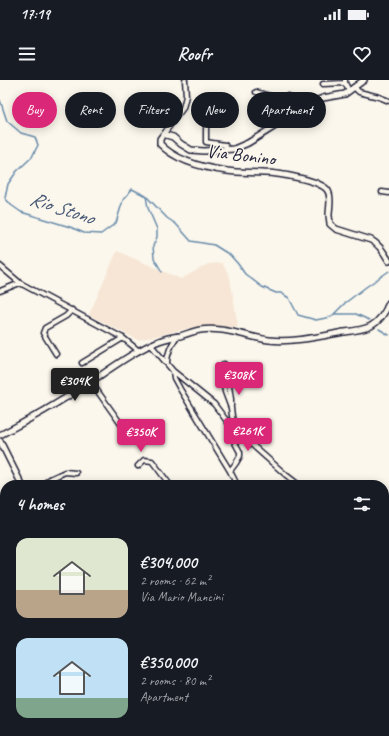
<!DOCTYPE html>
<meta charset="utf-8">
<style>
:root{--surface:#171b24;--page:#242831;--text:#f1f3f6;--muted:#9ea1a6;--accent:#db2777}
body{margin:0;font-family:Caveat,sans-serif;background:var(--page);color:var(--text);height:100vh;display:flex;flex-direction:column;font-size:15px;white-space:nowrap}
*{box-sizing:border-box;margin:0}
p{font-size:13px;color:var(--muted)}
.icon{flex:none;width:22px;height:22px;fill:none;stroke:currentColor;stroke-width:2;stroke-linecap:round;stroke-linejoin:round}
.map{position:relative;flex:1;overflow:hidden}
.drawer{position:absolute;left:0px;top:400px;width:389px;height:256px;display:flex;flex-direction:column;background:var(--surface);border-radius:16px 16px 0 0;box-shadow:0 2px 10px #0003}
.drawer>*{flex:none}
.banner{position:absolute;left:12px;top:12px;width:365px;height:36px;display:flex;gap:8px}
.price{position:absolute;translate:-50% -34px;padding:0 9px;border-radius:4px;background:var(--accent);color:#fff;font-size:13px;line-height:26px;filter:drop-shadow(0 1px 2px #0008)}
.price::after{content:'';position:absolute;left:50%;top:24px;width:12px;height:9px;margin-left:-6px;background:inherit;clip-path:polygon(0 0,100% 0,50% 100%)}
.price.current{background:#222;color:#fff}
ul{padding:0;list-style:none}
li{display:flex;align-items:center;gap:12px;height:100px;padding:0 16px}
li span{display:grid;place-items:center;flex:none;width:112px;height:80px;border-radius:12px;color:#555}
li>.icon{margin-inline-start:auto}
span .icon{width:48px;height:48px;fill:#fffc;stroke-width:1}
li b{font-size:17px}
h2{display:flex;justify-content:space-between;align-items:center;height:48px;padding:0 16px;font-size:17px}
.chip{padding:0 14px;border-radius:18px;background:var(--surface);box-shadow:0 2px 10px #0003;font-size:14px;line-height:36px}
.chip.current{background:var(--accent);color:#fff}
.status{display:flex;justify-content:space-between;align-items:center;height:28px;padding:0 20px;background:var(--surface);direction:ltr}
.status svg{height:11px;fill:currentColor}
header{display:flex;justify-content:space-between;align-items:center;height:52px;padding:0 16px;background:var(--surface);font-size:18px;font-weight:700}
.map>svg:first-child{display:block}
.built{fill:#f7e6d5}
.lines{fill:none;stroke-linecap:round;stroke-linejoin:round}
.stream{stroke:#678aab;stroke-width:1.5}
.minor-casing{stroke:#22223b;stroke-width:7}
.tertiary-casing{stroke:#22223b;stroke-width:8}
.minor{stroke:#fbf7ec;stroke-width:4}
.tertiary{stroke:#fbf7ec;stroke-width:5}
.labels{text-anchor:middle;dominant-baseline:central;stroke-width:3;stroke-linejoin:round;paint-order:stroke}
.street-label{font-size:19px;fill:#22223b;stroke:#fbf7ec}
.water-label{font-size:20px;font-style:italic;fill:#445673;stroke:#fbf7ec}
</style>
<div class="status"><b>17:19</b><svg viewBox="0 0 49 12"><path d="M0 12V9h3v3zM5 12V6h3v6zM10 12V3h3v9zM15 12V0h3v12zM26 1h20v11H26zM47 4h2v5h-2z"/></svg></div>
<header><svg class="icon" aria-label="menu" viewBox="0 0 24 24"><path d="M4 6h16M4 12h16M4 18h16"/></svg>Roofr<svg class="icon" aria-label="heart" viewBox="0 0 24 24"><path d="M12 20l-8-8c-3-5 5-10 8-4 3-6 11-1 8 4z"/></svg></header>
<div class="map">
<svg width="389" height="656" viewBox="0 0 389 656">
<rect width="100%" height="100%" fill="#fbf7ec"/>
<filter id="ink" filterUnits="userSpaceOnUse"><feTurbulence type="fractalNoise" baseFrequency=".025" numOctaves="2"/><feDisplacementMap in="SourceGraphic" scale="8" xChannelSelector="R" yChannelSelector="G"/><feConvolveMatrix kernelMatrix="1 2 1 2 8 2 1 2 1" color-interpolation-filters="sRGB"/></filter>
<g filter="url(#ink)">
<path class="built" d="M117,171L181,199L208,184L222,183L230,197L238,247H194L138,260L89,235Z"/>
<g class="lines">
<path class="stream" d="M0,20L7,41L21,53L35,57L38,65L32,77L17,91L8,104L5,118L11,125L21,132L70,147L84,153L101,154L116,143L123,120L132,109L146,116L167,138L176,144L191,161L214,165L230,175L238,184L245,194L262,207L276,213H281L289,218L298,235L316,240L331,237L345,223L366,207L389,191
M146,116L148,128L157,149V157L153,166L154,178L162,192
M334,234H356L369,240
M379,249L389,255
M384,507L389,509"/>
<defs>
<path id="minor" d="M345,0V3L349,11
M323,4L345,3
M354,7L359,12L379,17L389,21
M256,12L274,17V27L281,29
M287,22L288,16
M212,28L207,32L206,50V62L225,65L227,69
M286,28H288L291,32
M163,55L183,28L186,16L185,0
M382,112L389,113
M0,186L20,203L123,258L139,271
M0,211L20,203
M151,265L173,291L174,298L180,309L230,391L237,405
M56,274L43,253L45,248L66,236L72,230
M82,283L123,258
M167,283C167,273 171,265 177,256
M224,284L223,301L225,312L231,328L232,336L235,351
M173,291L214,324L232,348L249,362L286,395L299,405
M91,302L128,354
M229,306L231,319V326
M138,386L144,380L152,381L170,405
M230,391L236,383L240,376V372L234,361L232,348
M42,405L50,399L65,392L76,393
M384,484L389,490
M384,514L389,517
M0,577L5,579
M58,651L67,656
M262,651L268,656
M374,651L375,656
M103,656L102,655L104,651
M258,656L260,651
M281,656L282,652
M291,656L294,651"/>
<path id="tertiary" d="M364,0L345,14L323,18L298,28L291,32L277,45L248,63L234,69L204,71L191,70L181,64L173,57L166,55H163L160,59V64C176,81 205,88 227,91C240,93 252,92 264,93C277,93 322,100 328,111C332,118 329,127 329,135C329,138 330,141 330,144L336,149L371,160C380,165 384,173 389,181
M0,355C31,339 60,322 89,303C112,288 134,271 159,261C166,258 173,257 180,256C187,254 194,251 200,250C222,246 247,257 269,260C292,263 322,256 344,252C353,251 363,250 371,246C380,241 385,233 389,223
M0,361L22,405
M0,512L5,514
M35,656L37,651"/>
</defs>
<use href="#minor" class="minor-casing"/>
<use href="#tertiary" class="tertiary-casing"/>
<use href="#minor" class="minor"/>
<use href="#tertiary" class="tertiary"/>
</g>
</g>
<g class="labels">
<g class="street-label">
<text transform="translate(241 75) rotate(7)">Via Bonino</text>
</g>
<g class="water-label">
<text transform="translate(62 128) rotate(18)">Rio Stono</text>
</g>
</g>
</svg>
<b class="price" style="left:239px;top:316px">€308K</b>
<b class="price current" style="left:75px;top:322px">€304K</b>
<b class="price" style="left:248px;top:372px">€261K</b>
<b class="price" style="left:141px;top:373px">€350K</b>
<div class="banner">
<a class="chip current">Buy</a>
<a class="chip">Rent</a>
<a class="chip">Filters</a>
<a class="chip">New</a>
<a class="chip">Apartment</a>
</div>
<section class="drawer">
<h2>4 homes<svg class="icon" aria-label="filters" viewBox="0 0 24 24"><path d="M4 7h16M4 17h16"/><circle cx="9" cy="7" r="2"/><circle cx="15" cy="17" r="2"/></svg></h2>
<ul>
<li><span style="background:linear-gradient(#dfe7d0 65%,#b9a48a 0)"><svg class="icon" aria-label="home" viewBox="0 0 24 24"><path d="M3 11l9-7 9 7M6 9v11h12V9"/></svg></span><div><b>€304,000</b><p>2 rooms · 62 m²</p><p>Via Mario Mancini</p></div></li>
<li><span style="background:linear-gradient(#bfe0f5 75%,#7fa58c 0)"><svg class="icon" aria-label="home" viewBox="0 0 24 24"><path d="M3 11l9-7 9 7M6 9v11h12V9"/></svg></span><div><b>€350,000</b><p>2 rooms · 80 m²</p><p>Apartment</p></div></li>
</ul>
</section>
</div>
